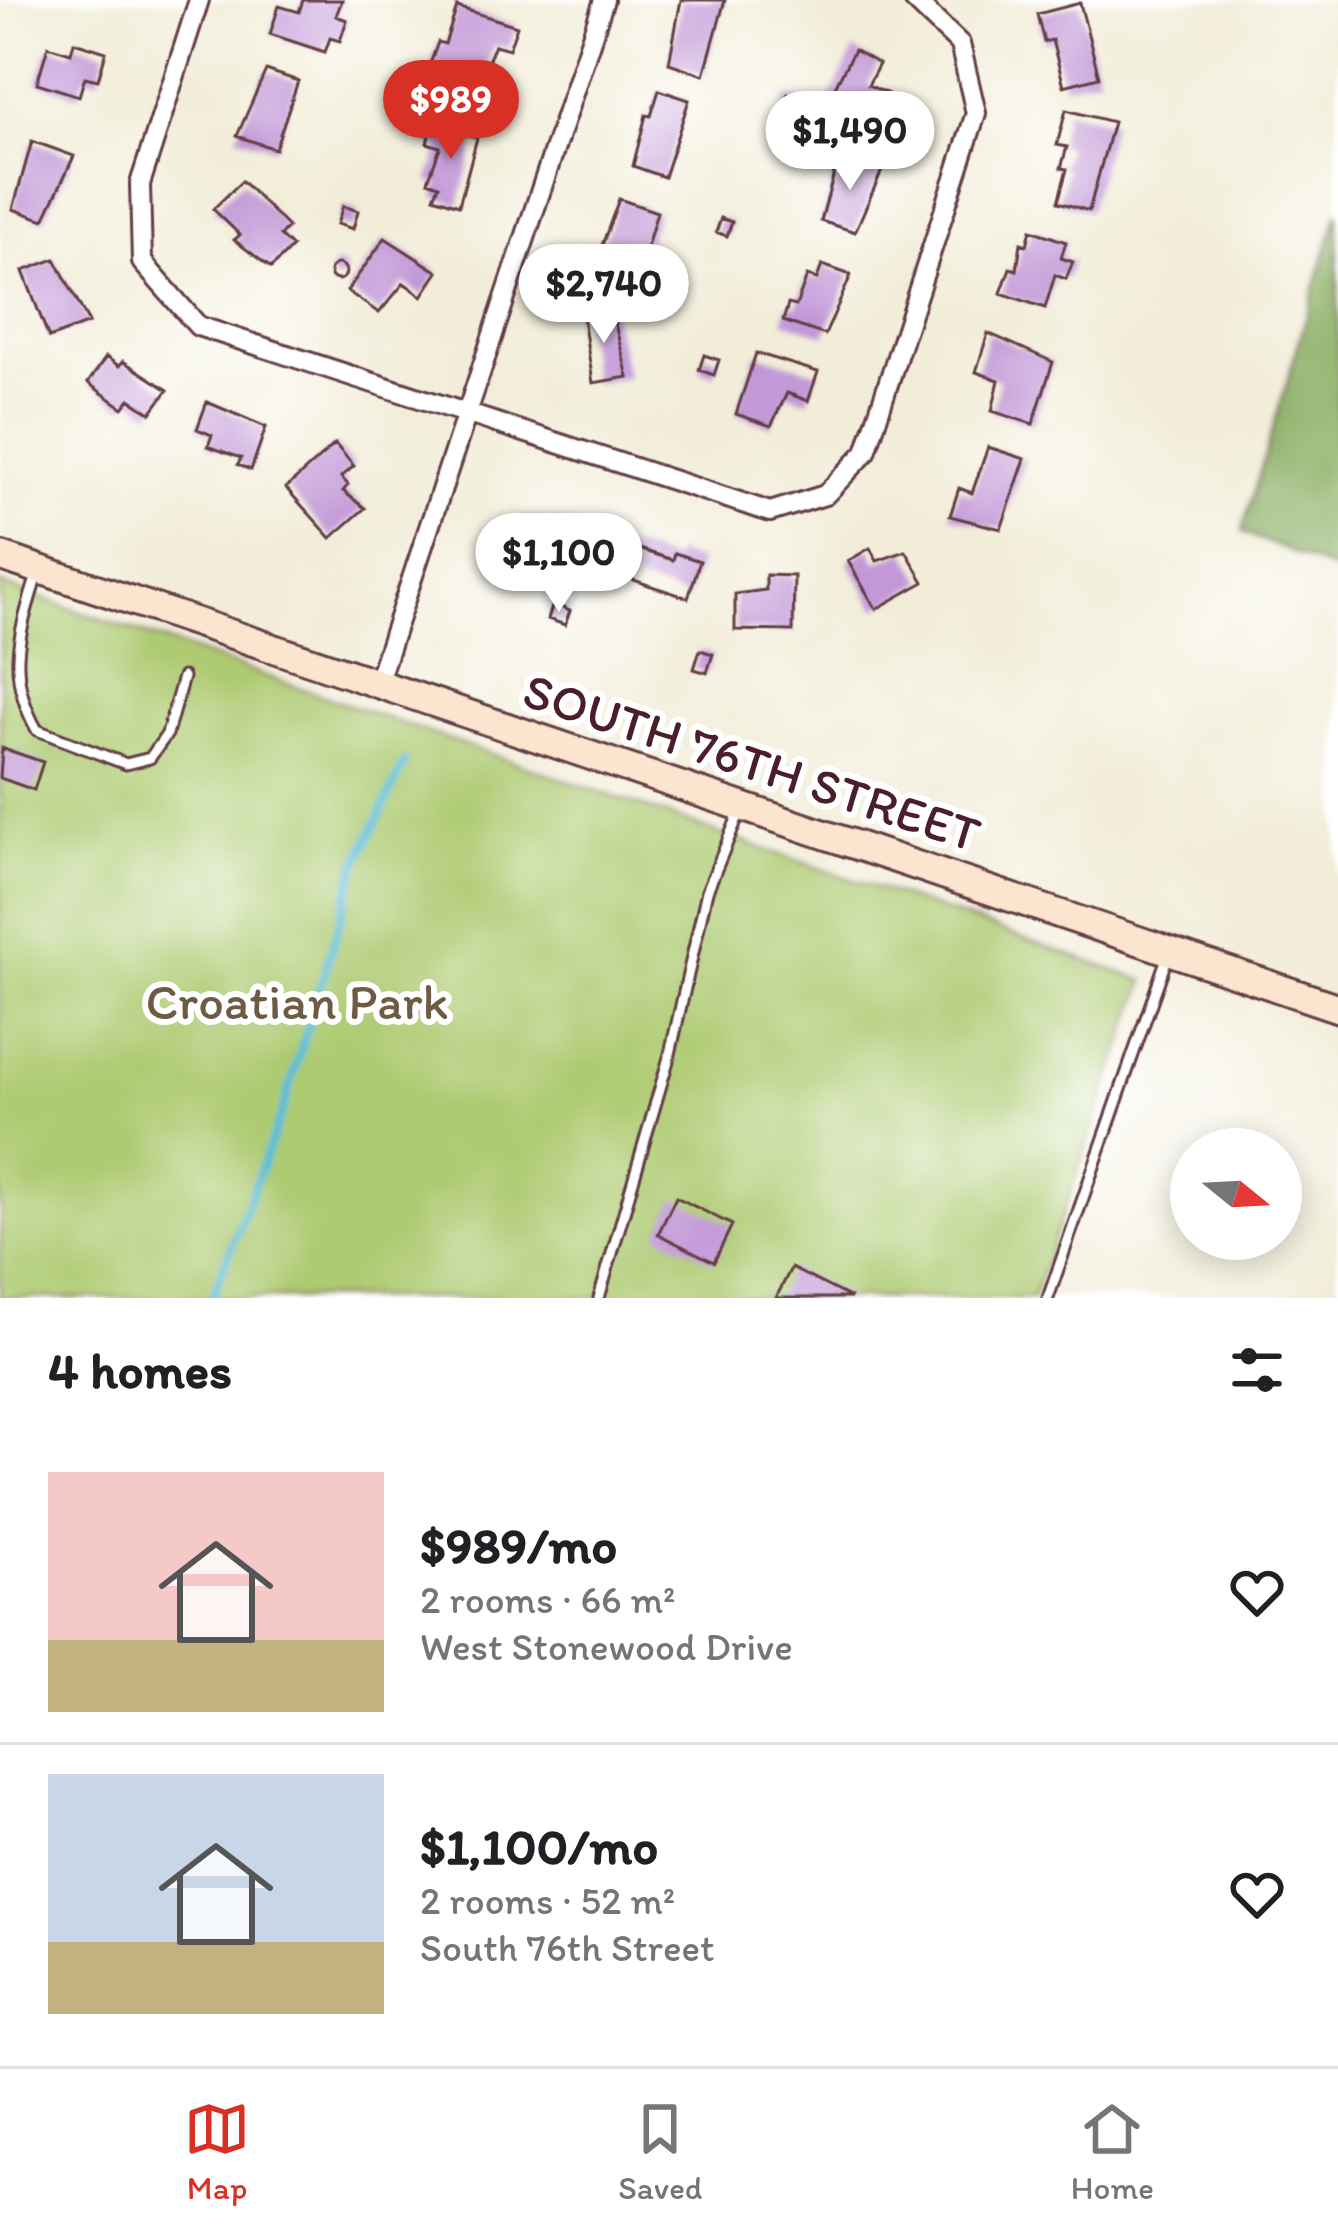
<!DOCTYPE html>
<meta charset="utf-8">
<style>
:root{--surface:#fff;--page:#f2f2f2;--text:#202124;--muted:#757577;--line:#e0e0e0;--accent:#d93025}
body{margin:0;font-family:Itim,sans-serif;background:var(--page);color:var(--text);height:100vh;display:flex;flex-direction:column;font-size:45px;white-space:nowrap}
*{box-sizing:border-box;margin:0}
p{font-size:39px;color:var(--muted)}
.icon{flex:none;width:66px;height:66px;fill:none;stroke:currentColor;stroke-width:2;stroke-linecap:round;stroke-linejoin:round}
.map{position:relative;height:1298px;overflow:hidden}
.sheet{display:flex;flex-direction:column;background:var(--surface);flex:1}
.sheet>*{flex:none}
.needle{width:78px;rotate:108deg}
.tools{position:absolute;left:1170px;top:1128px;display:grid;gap:24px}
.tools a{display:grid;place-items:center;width:132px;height:132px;border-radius:50%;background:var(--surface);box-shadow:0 6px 30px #0003;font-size:60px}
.price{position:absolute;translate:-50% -102px;padding:0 27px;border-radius:42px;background:#fff;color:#222;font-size:39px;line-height:78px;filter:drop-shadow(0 3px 6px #0008)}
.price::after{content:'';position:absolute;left:50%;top:72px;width:36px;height:27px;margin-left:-18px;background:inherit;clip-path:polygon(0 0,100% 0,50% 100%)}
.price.on{background:var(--accent);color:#fff}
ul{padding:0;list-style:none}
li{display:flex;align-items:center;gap:36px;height:300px;padding:0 48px}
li+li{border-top:3px solid var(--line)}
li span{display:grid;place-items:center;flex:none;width:336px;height:240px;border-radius:0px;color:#555}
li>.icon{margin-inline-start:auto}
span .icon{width:144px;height:144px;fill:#fffc;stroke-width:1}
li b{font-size:51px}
h2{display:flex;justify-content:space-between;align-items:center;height:144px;padding:0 48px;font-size:51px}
.dock{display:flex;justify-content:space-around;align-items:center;height:168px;border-top:3px solid var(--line);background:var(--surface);font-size:33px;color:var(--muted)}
.dock a{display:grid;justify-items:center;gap:6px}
.dock .on{color:var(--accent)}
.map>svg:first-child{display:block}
.green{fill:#aecb72;stroke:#7c754e;stroke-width:3}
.forest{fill:#8aaf64;stroke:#6a6748;stroke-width:3}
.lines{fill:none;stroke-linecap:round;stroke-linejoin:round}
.stream{stroke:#5bbeda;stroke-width:8}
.building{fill:#c298d7}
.lane-casing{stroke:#633e45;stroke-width:15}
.street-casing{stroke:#633e45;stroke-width:24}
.secondary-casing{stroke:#633e45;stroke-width:33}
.lane{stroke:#fff;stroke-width:9}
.street{stroke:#fff;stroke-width:18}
.secondary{stroke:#fce5cf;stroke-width:27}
.labels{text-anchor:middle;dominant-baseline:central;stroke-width:12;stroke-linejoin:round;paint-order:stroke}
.street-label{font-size:51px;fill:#4a1f2b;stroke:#fff}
.park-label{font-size:51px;fill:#6d5b44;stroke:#fff}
</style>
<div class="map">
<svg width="1338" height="1298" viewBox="0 0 1338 1298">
<rect width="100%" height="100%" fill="#fff"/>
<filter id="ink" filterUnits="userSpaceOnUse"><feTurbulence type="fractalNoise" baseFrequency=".00833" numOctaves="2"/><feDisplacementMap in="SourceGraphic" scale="24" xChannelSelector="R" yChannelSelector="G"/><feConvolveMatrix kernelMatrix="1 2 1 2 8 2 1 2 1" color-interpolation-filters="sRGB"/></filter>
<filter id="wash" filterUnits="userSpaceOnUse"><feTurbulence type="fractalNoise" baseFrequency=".004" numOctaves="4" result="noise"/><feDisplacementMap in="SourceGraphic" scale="48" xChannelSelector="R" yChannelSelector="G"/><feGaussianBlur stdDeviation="2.7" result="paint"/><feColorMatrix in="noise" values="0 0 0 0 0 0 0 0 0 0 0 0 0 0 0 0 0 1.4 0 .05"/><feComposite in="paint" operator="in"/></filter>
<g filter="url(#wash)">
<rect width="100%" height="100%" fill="#f2edd8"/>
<path class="green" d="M0,584L1145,981L1033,1298H0Z"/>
<path class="forest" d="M1338,211V572L1242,532Z"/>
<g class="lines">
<path class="stream" d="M212,1298L283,1109L357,864L405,762"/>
</g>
<g id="blocks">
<path class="building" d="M303,0H342L336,16L347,20L340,41L330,38L325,52L270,34L279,6L299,12Z
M681,0H725L704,75L669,63Z
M1080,3L1099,77L1064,86L1052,40L1044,42L1037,14Z
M457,7L517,26L509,49L495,45L479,81L430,64L438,42L445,44Z
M74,42L106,52L98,80L85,77L79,96L37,83L48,46L71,53Z
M854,50L879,64L868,85L904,101L884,138L823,110Z
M266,70L298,81L275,149L237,136Z
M659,90L689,100L664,177L633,166L646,115L651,116Z
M788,94L803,101L796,115L781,108Z
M1066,110L1113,122L1089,211L1058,202L1067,169L1061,168L1067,147L1057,145Z
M433,123L477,138L459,205L434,197L439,185L428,181L440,147L427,143Z
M32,141L74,156L44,220L13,209Z
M839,155L883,168L855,232L821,221Z
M242,181L288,227L280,236L292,247L271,268L234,240L240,235L213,209Z
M619,199L657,212L638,278L604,267L609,251L601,248Z
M343,206L358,211L353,229L337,224Z
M721,218L732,222L727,236L716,232Z
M1031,230L1066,242L1061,258L1073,262L1066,279L1055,275L1045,308L1001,293L1010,268L1017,270L1021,243L1027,245Z
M385,238L438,272L422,296L404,283L379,313L347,291Z
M55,259L89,323L49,338L23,271Z
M330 272a8 8 0 1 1 16 0a8 8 0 1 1-16 0Z
M822,265L851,275L825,335L783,321L788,304L796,306L807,276L817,279Z
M611,308L628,377L593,383L582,312Z
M988,333L1053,362L1033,424L992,411L999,380L976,372Z
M756,353L818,372L808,401L787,393L771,426L736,414Z
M704,355L719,360L714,375L699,370Z
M106,357L119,366L123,361L168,390L151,413L130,399L123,408L88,383Z
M207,402L266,427L251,470L238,465L241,458L208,446L212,435L197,429Z
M335,444L354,466L341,477L348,485L343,491L365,508L331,538L286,488Z
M988,447L1025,459L1001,529L950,516L959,488L972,493Z
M528,517L594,527L581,569L518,549Z
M630,546L673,560L675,553L700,561L688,598L621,576Z
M870,548L877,561L906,551L924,582L876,609L848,561Z
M766,575L794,576L793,631L735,630V594L766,590Z
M553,604L570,611L565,625L548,619Z
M700,650L713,654L707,673L694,669Z
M2,748L43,762L34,790L0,778Z
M676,1197L732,1225L714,1262L658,1234Z
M791,1268L851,1298H776Z"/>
</g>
</g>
<g filter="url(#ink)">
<use href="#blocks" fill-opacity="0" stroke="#633e45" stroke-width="3"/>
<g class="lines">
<defs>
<path id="lane" d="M37,575C19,634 5,673 37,730L126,764L150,758L167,734L183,677
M599,1298L670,1054L707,891L741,809
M1048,1298L1169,952"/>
<path id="street" d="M199,0L140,184L142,262L198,326L770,512L825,495L866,452L976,113L960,44L914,0
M376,687L604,0"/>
<path id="secondary" d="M0,556L1338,1008"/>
</defs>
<use href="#lane" class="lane-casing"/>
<use href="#street" class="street-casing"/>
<use href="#secondary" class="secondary-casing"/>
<use href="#lane" class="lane"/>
<use href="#street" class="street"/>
<use href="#secondary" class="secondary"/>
</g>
</g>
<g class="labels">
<g class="street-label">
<text transform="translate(752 762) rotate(18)">SOUTH 76TH STREET</text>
</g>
<g class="park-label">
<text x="297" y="1001">Croatian Park</text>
</g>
</g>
</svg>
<div class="tools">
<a><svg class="needle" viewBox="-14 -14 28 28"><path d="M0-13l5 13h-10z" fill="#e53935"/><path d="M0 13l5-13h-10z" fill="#757577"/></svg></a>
</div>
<b class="price on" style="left:451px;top:162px">$989</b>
<b class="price" style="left:850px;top:193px">$1,490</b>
<b class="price" style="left:604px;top:346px">$2,740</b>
<b class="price" style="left:559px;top:615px">$1,100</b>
</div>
<section class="sheet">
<h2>4 homes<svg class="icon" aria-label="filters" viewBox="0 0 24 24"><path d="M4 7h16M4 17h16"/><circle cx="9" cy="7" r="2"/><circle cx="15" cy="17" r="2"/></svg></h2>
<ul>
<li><span style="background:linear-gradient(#f6c9c9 70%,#c2b280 0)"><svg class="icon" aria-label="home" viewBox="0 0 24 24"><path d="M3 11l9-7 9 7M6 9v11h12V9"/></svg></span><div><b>$989/mo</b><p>2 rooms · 66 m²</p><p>West Stonewood Drive</p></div><svg class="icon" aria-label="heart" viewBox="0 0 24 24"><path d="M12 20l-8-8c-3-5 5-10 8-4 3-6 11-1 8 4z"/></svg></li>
<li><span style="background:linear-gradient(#c9d6e8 70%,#c2b280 0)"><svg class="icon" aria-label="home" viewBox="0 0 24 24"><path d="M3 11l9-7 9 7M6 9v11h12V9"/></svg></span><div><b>$1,100/mo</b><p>2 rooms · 52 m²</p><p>South 76th Street</p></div><svg class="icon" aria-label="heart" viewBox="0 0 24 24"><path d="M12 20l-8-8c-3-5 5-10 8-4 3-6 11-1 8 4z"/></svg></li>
</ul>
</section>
<nav class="dock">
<a class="on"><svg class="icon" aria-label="map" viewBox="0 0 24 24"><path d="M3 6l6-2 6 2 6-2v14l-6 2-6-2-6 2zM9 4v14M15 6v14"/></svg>Map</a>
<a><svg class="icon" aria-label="saved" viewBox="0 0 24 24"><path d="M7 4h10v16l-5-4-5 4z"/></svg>Saved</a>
<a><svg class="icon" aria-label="home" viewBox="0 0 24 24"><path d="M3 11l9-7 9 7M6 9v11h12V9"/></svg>Home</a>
</nav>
